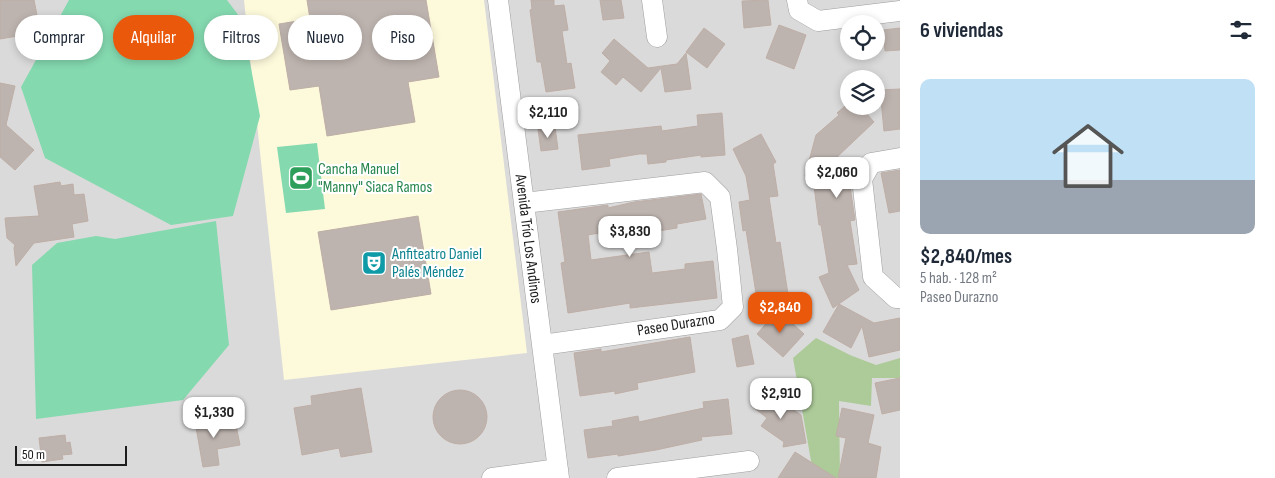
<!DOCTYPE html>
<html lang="es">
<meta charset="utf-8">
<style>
:root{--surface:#fff;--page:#f6f6f7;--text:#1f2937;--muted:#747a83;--accent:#ea580c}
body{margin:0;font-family:"Sofia Sans Condensed",sans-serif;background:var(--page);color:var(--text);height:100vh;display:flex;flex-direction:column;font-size:19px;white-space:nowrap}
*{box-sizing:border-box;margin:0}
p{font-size:16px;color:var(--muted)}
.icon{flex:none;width:28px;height:28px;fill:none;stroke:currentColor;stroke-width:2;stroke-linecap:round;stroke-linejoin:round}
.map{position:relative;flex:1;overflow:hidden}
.panel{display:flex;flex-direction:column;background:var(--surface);width:375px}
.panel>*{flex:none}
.hud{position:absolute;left:15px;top:15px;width:475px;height:45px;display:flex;gap:10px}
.tools{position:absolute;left:840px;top:15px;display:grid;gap:10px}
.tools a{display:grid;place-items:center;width:45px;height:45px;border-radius:50%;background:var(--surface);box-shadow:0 2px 8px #0003;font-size:25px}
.scale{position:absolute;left:15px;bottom:12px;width:112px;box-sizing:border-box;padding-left:5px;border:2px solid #1d1d1d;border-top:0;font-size:14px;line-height:18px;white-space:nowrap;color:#1d1d1d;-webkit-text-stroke:4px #fff;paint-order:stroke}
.price{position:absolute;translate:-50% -42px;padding:0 11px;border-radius:10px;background:#fff;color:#222;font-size:16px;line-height:32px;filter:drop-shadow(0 1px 2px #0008)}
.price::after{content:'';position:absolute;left:50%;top:30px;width:15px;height:11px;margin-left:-8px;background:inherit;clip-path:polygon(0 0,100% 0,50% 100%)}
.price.on{background:var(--accent);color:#fff}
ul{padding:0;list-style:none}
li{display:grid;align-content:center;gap:10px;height:265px;padding:0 20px}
li span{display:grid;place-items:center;height:155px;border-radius:10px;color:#555}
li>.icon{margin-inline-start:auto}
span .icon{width:90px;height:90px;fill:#fffc;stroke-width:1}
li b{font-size:21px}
h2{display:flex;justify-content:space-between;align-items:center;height:60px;padding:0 20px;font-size:21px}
.pill{padding:0 18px;border-radius:22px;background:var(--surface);box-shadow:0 2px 8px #0003;font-size:18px;line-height:45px}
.pill.on{background:var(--accent);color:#fff}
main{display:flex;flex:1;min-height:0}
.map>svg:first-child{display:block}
.residential{fill:#dbdada;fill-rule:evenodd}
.education{fill:#fdfadc}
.forest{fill:#adcb99}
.pitch{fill:#84d9af}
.building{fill:#beb4af;stroke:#beaea6}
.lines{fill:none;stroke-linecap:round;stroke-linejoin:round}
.minor-casing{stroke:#9e9e9e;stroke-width:21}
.minor{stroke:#fff;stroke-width:20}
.labels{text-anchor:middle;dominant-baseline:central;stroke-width:4;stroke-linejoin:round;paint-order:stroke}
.leisure-label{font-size:16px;fill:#27864d;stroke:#fff;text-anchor:start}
.street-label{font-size:16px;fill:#1d1d1d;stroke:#fff}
.culture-label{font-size:16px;fill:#0d838f;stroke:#fff;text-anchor:start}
</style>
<main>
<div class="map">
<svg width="900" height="478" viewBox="0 0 900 478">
<rect width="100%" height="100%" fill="#ede9e3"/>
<path class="residential" d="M0,0H900V478H0ZM849,24H876V51H849ZM849,79H876V106H849Z"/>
<path class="education" d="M244,0H484L527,353L284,380Z"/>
<path class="forest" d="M816,338L850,355L876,365L900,358V378H872L871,406L839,401L840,478H814L793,358Z"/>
<path class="pitch" d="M69,0H227L242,20L260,116L233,216L171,225L45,158L21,87Z
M317,143L325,209L286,213L277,147Z
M216,221L229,345L183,400L36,419L32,265L57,243L96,236L115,239Z"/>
<path class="building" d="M0,0H34L38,20L27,22L29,34L0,39Z
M307,0H426L439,77L408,82L415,122L327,136L319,86L290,90L279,24L310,19Z
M531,0H554V6L564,5L568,30L562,31L567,64L571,63L575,88L546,92L541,62H537L530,10L532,9Z
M600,0H621L624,18L603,20Z
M768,0L771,25L744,28L742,1Z
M779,25L806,35L794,69L766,58Z
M704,28L725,44L707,68L686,52Z
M900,28V50L885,51L883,30Z
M614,39L648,68L677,64L686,53L691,89L665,92L661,68L641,92L623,77L616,85L601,72L610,61L602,53Z
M0,83L15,86L6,125L34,150L15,170L0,157Z
M900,89V129L884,131L880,90Z
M845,106H860L874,122L836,158L846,161L839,188L850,186L855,220L850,221L857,264L847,265L859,290L833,308L819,277L829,273L821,225H819L813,178L805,176L816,135L839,115L837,113Z
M722,113L725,155L701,157V155L666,160V162L648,164L647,154H639L609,159L610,166L582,170L578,135L661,126L662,131L698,126L697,115Z
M555,127L558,149L541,151L538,129Z
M761,134L776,162L773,164L778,196L769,197L776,243L780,242L789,301L758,306L746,230L743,231L739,202L750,200L746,176L733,149Z
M900,170V211L889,213L881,173Z
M60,182L61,186L73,184L74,195L84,194L88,221L72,224L74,237L34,243L16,266L14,248L15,245L7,238L5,218L39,216L34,186Z
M701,194L706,219L677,224V228L652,232L651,224L588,235L591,260L649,252L652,273L685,269V264L713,261L717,298L630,308V303L568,313L561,263L565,262L558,212L608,205V208L634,202Z
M418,216L431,294L331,310L318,232Z
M839,304L874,323L900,318V350L869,357L862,326L851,348L823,332Z
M778,310L804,334L783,357L757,334Z
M748,335L754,364L737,367L732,339Z
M690,337L695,372L637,383L638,389L615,394V391L580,396L574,353L601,349V352Z
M900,378V410L882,414L875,383Z
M361,388L372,452L341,457L339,448L302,455L294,408L312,405L311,396Z
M433 417a27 27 0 1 1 54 0a27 27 0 1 1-54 0Z
M765,390L801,415L806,443L783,447L784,442L761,426L767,418L753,407Z
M728,399L732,434L701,437L702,440L656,450L618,456V454L588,458L584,430L613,426L612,421L638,416L639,422L671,415L704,408L703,402Z
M842,408L874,415L868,443L881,447L876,478H838L846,438L836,436Z
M210,413L213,428L236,425L240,445L217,449L219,465L203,467L194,416Z
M65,435L66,443L70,442L72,454L62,455L63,459L42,462L39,438Z
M795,452L836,478H778Z"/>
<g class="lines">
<defs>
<path id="minor" d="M498,0L559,478
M652,0L657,37
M797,0L799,10L818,21L900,11
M900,158L871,163L862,179L873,277L896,298H900
M524,203L705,182L720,197L727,249L733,307L720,320L542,345
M492,478L558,469
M617,478L749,461"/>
</defs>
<use href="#minor" class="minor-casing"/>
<use href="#minor" class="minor"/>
</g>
<defs>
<symbol id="stadium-square" viewBox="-11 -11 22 22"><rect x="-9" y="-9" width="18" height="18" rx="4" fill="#2e9e5b" stroke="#fff"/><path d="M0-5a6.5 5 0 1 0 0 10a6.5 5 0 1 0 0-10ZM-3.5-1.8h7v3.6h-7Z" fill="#fff"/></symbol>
<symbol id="theatre-square" viewBox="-11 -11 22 22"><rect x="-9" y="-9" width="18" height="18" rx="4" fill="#0f9aa8" stroke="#fff"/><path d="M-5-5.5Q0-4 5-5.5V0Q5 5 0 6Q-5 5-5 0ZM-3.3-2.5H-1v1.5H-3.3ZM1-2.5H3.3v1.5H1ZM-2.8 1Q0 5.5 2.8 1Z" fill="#fff"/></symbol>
</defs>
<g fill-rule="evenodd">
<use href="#stadium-square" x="287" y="164" width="28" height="28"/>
<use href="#theatre-square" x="360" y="249" width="28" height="28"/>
</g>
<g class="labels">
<g class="leisure-label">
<text x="318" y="169">Cancha Manuel<tspan x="318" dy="18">"Manny" Siaca Ramos</tspan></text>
</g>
<g class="street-label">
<text transform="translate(528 239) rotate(83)">Avenida Trío Los Andinos</text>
<text transform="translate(676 325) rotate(-9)">Paseo Durazno</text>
</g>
<g class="culture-label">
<text x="392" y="254">Anfiteatro Daniel<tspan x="392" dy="18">Palés Méndez</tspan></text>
</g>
</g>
</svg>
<div class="tools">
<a><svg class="icon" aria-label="locate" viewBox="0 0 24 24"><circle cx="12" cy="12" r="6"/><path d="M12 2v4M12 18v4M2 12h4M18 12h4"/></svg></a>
<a><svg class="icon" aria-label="layers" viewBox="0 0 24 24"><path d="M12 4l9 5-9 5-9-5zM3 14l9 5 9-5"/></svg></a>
</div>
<div class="scale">50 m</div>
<b class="price" style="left:548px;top:139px">$2,110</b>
<b class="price" style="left:837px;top:199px">$2,060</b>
<b class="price" style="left:630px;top:258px">$3,830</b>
<b class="price on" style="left:780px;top:334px">$2,840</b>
<b class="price" style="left:781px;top:420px">$2,910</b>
<b class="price" style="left:214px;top:439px">$1,330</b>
<div class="hud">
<a class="pill">Comprar</a>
<a class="pill on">Alquilar</a>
<a class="pill">Filtros</a>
<a class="pill">Nuevo</a>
<a class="pill">Piso</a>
</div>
</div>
<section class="panel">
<h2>6 viviendas<svg class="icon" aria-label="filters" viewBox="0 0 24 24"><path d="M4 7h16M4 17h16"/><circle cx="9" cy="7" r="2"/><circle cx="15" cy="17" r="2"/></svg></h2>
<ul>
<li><span style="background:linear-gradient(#bfe0f5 65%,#9aa5b1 0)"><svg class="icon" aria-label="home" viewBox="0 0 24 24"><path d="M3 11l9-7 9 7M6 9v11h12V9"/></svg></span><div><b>$2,840/mes</b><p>5 hab. · 128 m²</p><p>Paseo Durazno</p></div></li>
</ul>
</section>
</main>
